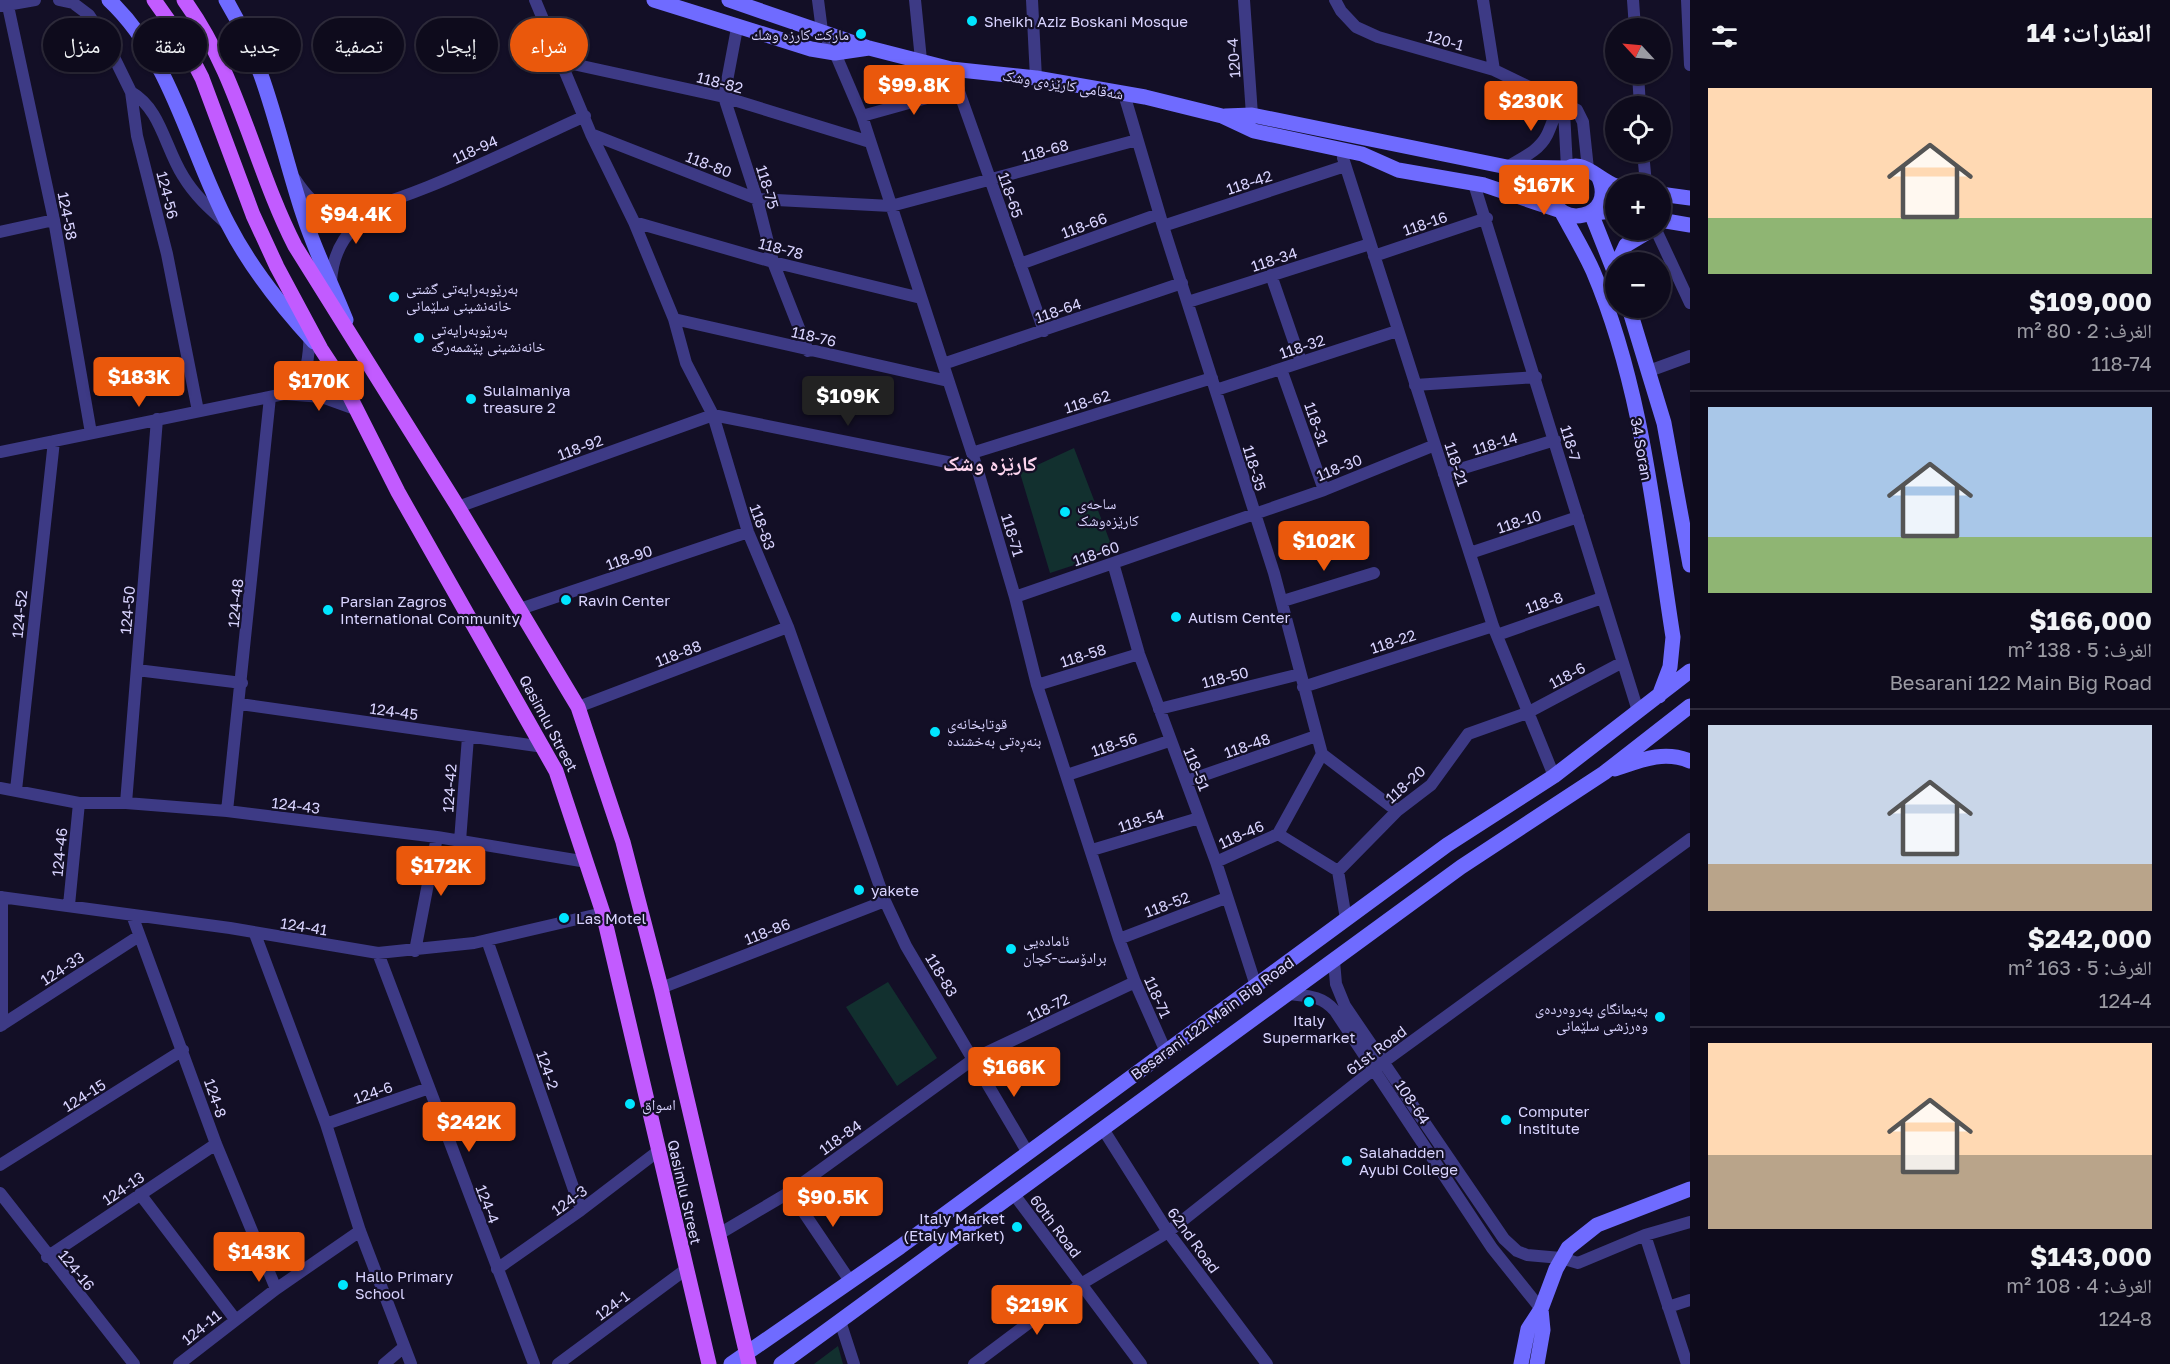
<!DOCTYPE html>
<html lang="ar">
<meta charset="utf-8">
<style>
:root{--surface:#0e0b1c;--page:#1c1929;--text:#f1f3f6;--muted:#9b9ba3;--line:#2e2b3b;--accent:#ea580c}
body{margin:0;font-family:"Golos Text","Noto Naskh Arabic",sans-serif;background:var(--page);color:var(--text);direction:rtl;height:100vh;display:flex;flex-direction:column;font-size:22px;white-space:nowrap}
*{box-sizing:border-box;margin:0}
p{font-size:20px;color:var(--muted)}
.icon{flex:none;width:33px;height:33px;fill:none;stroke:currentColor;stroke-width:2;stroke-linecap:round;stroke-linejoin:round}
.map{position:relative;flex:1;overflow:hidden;direction:ltr}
.sheet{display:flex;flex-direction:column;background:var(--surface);width:480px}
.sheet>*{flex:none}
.hud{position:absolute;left:18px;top:18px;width:570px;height:54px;direction:rtl;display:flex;gap:12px}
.needle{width:39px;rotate:296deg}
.tools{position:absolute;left:1605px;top:18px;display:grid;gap:12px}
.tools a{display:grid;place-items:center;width:66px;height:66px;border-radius:50%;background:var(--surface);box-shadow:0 2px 4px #0004,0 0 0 2px var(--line);font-size:30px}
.price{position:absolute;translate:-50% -51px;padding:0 14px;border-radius:6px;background:var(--accent);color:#fff;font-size:20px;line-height:39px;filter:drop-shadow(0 2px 3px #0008)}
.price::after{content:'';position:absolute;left:50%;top:36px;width:18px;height:14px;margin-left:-9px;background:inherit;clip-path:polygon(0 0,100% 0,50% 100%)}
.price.selected{background:#222;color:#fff}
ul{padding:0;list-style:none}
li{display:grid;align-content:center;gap:12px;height:318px;padding:0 18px}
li+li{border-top:2px solid var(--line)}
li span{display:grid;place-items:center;height:186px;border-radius:0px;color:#555}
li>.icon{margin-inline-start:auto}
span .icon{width:108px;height:108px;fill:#fffc;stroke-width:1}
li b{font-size:26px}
h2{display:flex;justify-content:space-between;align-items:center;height:72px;padding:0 18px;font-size:26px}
.tag{padding:0 21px;border-radius:27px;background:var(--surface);box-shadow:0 2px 4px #0004,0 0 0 2px var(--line);font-size:21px;line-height:54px}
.tag.selected{background:var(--accent);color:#fff}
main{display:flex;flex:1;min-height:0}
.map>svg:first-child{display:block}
.green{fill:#12302f}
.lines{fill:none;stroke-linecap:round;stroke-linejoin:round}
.street{stroke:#3d3a85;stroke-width:12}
.secondary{stroke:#6f6bff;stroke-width:15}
.primary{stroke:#c25bff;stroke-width:15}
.poi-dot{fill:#00e5ff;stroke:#130f26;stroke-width:2}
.labels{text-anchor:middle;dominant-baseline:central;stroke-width:4.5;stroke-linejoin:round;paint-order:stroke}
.poi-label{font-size:15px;fill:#d9d4ff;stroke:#130f26;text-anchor:start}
.street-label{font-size:15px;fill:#d9d4ff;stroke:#130f26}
.district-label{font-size:21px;font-weight:bold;fill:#ffd6f0;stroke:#130f26}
</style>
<main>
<section class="sheet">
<h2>العقارات: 14<svg class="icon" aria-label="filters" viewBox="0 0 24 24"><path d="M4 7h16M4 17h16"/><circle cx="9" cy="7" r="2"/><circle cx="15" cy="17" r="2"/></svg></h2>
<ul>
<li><span style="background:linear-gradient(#ffd9b3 70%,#8fb573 0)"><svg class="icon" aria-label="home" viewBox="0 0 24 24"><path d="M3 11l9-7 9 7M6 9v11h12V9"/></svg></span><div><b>$109,000</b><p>الغرف: 2 · 80 m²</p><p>118-74</p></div></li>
<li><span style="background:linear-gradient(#a9c7e8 70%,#8fb573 0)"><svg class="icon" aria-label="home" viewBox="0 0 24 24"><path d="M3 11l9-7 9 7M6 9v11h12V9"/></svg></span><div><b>$166,000</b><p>الغرف: 5 · 138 m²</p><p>Besarani 122 Main Big Road</p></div></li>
<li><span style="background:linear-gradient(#c9d6e8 75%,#b9a48a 0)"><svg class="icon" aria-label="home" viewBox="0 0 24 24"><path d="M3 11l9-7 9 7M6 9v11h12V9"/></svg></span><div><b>$242,000</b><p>الغرف: 5 · 163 m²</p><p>124-4</p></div></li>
<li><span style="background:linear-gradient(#ffd9b3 60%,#b9a48a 0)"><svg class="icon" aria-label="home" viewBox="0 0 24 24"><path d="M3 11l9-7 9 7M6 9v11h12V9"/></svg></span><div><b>$143,000</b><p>الغرف: 4 · 108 m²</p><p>124-8</p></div></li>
</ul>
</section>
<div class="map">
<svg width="1690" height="1364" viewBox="0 0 1690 1364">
<rect width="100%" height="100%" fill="#130f26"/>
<path class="green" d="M1074,448L1114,552L1050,573L1020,473Z
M888,982L937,1058L897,1086L846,1007Z
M838,1346L843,1364H814Z"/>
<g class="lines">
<path class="street" d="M59,0L73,3L89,15L106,41L131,92L137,136L167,254L198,411
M535,0L591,134L634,222L674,319L686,363L713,415L748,532L788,627L885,901L906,946L1028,1153
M818,0L822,31L835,53L862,116L977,468L1015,597L1037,685L1119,939L1135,982L1166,1052
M915,0L921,60
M1032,0L1036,78
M1244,0L1252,115
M1335,0L1341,11L1356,27L1378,37L1494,70L1577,110L1583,122L1588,169
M1483,0L1494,70
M1633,0L1635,28
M1687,0L1690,65
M1,6L35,0
M8,6L54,220L91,433
M737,28L724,97L757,199L773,262L808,351
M559,61L724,97L870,142
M951,69L1044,331
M1638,74L1640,106
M131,92C161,109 165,148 183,176C195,196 210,209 227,224
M1124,94L1163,226L1274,573L1322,754L1278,834L1338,871L1346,919
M1559,102L1564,111L1567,168
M862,116L959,89
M591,134L757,199L891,206L1137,140
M1643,152L1646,184
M1343,158L1493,626L1554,776
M1507,167C1522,158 1539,151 1547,135C1552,125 1554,115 1560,105
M295,179C305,194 315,207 333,211C376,220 537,137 585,116
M1474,184L1638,711
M634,222L773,262L921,298
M1163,226L1345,166
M1656,230L1690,303
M0,232L54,220
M1374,256L1487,218
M1020,264L1159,214
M1271,275L1301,362
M331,282C333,247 349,229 375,208
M1188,302L1370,244
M674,319L948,381
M943,364L1182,283
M1281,369L1324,490
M1649,371L1690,356
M1415,385L1536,377
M1216,390L1397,331
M285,393C310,379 308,359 310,333
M0,452L284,394L322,397L358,410
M972,453L1212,378
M1444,474L1555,440
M458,507L713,415L977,468
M1470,553L1578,517
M1113,563L1139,654L1216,862L1256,986
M1015,597L1324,490L1435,445
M1283,601L1374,573
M520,609L748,532
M1497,635L1602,598
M137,670L242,683
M1037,685L1139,654
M1303,687L1493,626
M240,704L544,747
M578,707L788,627
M1159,709L1300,674
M1322,754L1397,811
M1067,775L1169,741
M1187,781L1316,736
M0,788L79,803H126L227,811L437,837L587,862
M16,790L54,441
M126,803L157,419
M227,811L270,397
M460,841L468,737
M1092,850L1199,818
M1216,862L1278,834
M1338,871L1397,811L1431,785L1468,734L1527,713L1621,663
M0,897L230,928L378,953L474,943L603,913
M2,897V1025
M69,905L79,803
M132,915L216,1144L276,1289
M255,934L326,1124L360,1231L411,1364
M1119,939L1226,898
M487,940L581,1210
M415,951L437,837
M378,953L534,1364
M1334,961L1336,984L1345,1006L1504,1239L1517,1251L1527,1255L1561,1258L1578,1263L1645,1235L1690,1222
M661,988L885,901
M1288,994C1306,996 1322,995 1335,1011L1492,1248L1541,1309
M0,1026L139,936
M326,1124L429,1088
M1103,1129L1168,1232L1267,1364
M0,1165L183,1050
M790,1192L850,1281
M0,1193L134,1364
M1013,1193L1141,1364
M140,1194L235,1319
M719,1234L790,1192L975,1058L1135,982
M1645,1235L1687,1364
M47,1257L216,1144
M497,1269L581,1210L657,1152
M1668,1307L1690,1300
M840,1321L854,1364
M179,1364L276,1289L360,1231
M384,1364L404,1347
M558,1364L685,1270
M974,1364L1081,1284L1168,1232L1374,1069L1690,839"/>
<path class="secondary" d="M109,0C172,59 189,150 228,224C250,267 281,306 314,342
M226,0C268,70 278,138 303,214C315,251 332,285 346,320
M654,0L811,49L835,53L869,48
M729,0L869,48L951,69L1036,78L1145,97L1222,116L1254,131L1362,154L1398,170L1484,185L1561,211C1572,231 1584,251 1593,271C1642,386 1654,516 1673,637L1670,667L1659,696
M1225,116L1252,115L1507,167L1567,168
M1598,176C1619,219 1554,231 1553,193C1553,186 1555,180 1559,175C1579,152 1597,180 1616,186
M1660,194L1690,198
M1616,211L1591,213L1616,276
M1660,220L1690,225
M1618,262L1626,245L1651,230
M1629,308L1664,423L1690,565
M1615,769C1641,760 1664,750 1690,761
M731,1364L900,1247L1447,845L1554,776L1690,671
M781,1364L1461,867L1604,773L1690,706
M1521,1364L1528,1329L1541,1309
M1537,1364L1543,1330L1541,1309L1556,1269L1568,1248L1597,1225L1690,1189"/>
<path class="primary" d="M154,0L183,41L202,78L253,215L277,267L321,349L342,381L398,492L556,771L603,913L709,1364
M184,0C238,74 254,166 295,246L458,507L578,707L623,842L661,988L749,1364"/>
</g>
<g class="poi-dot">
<circle cx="972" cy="21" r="6"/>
<circle cx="861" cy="34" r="6"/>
<circle cx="394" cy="297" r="6"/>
<circle cx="419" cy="338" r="6"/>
<circle cx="471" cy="399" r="6"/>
<circle cx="1065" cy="512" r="6"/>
<circle cx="566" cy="600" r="6"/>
<circle cx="328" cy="610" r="6"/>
<circle cx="1176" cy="617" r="6"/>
<circle cx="935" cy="732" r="6"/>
<circle cx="859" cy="890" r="6"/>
<circle cx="564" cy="918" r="6"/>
<circle cx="1011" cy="949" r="6"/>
<circle cx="1309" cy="1002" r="6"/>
<circle cx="1660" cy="1017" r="6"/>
<circle cx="630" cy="1104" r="6"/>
<circle cx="1506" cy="1120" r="6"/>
<circle cx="1347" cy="1161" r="6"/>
<circle cx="1017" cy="1227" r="6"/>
<circle cx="343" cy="1285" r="6"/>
</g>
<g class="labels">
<g class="poi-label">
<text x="984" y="21">Sheikh Aziz Boskani Mosque</text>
<text x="849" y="34" text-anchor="end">ماركت كارزه وشك</text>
<text x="406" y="288">بەرێوبەرایەتی گشتی<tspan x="406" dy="17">خانەنشینی سلێمانی</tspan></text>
<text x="431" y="329">بەرێوبەرایەتی<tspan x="431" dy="17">خانەنشینی پێشمەرگە</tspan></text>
<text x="483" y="390">Sulaimaniya<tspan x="483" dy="17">treasure 2</tspan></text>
<text x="1077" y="503">ساحه‌ی<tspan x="1077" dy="17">کارێزه‌وشک</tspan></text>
<text x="578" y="600">Ravin Center</text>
<text x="340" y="601">Parsian Zagros<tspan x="340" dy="17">International Community</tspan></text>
<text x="1188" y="617">Autism Center</text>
<text x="947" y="723">قوتابخانەی<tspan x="947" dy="17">بنەڕەتی بەخشندە</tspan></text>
<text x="871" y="890">yakete</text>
<text x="576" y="918">Las Motel</text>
<text x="1023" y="940">ئامادەیی<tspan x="1023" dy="17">برادۆست-کچان</tspan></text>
<text x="1648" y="1008" text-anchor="end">پەیمانگای پەروەردەی<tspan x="1648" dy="17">وەرزشی سلێمانی</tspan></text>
<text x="1309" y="1020" text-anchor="middle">Italy<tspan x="1309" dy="17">Supermarket</tspan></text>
<text x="642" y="1104">اسواق</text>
<text x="1518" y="1111">Computer<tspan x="1518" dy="17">Institute</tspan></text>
<text x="1359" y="1152">Salahadden<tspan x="1359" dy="17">Ayubi College</tspan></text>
<text x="1005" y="1218" text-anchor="end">Italy Market<tspan x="1005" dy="17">(Etaly Market)</tspan></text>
<text x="355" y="1276">Hallo Primary<tspan x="355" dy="17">School</tspan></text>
</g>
<g class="street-label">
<text transform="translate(1445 40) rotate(16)">120-1</text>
<text transform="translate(1233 58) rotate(-94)">120-4</text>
<text transform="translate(720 82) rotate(14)">118-82</text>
<text transform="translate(1063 84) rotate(9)">شەقامی کارێزەی وشک</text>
<text transform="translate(475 149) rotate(-24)">118-94</text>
<text transform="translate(1045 150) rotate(-15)">118-68</text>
<text transform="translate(709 164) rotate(21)">118-80</text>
<text transform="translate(1249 182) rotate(-18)">118-42</text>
<text transform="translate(768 187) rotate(73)">118-75</text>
<text transform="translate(168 195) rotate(76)">124-56</text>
<text transform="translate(1011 195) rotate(71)">118-65</text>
<text transform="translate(68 216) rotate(79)">124-58</text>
<text transform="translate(1425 223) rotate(-19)">118-16</text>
<text transform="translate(1084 225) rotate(-20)">118-66</text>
<text transform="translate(781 248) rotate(15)">118-78</text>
<text transform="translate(1274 259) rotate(-18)">118-34</text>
<text transform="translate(1058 310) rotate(-19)">118-64</text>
<text transform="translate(814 336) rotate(13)">118-76</text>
<text transform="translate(1302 346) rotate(-18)">118-32</text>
<text transform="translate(1087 401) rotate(-17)">118-62</text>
<text transform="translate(1317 424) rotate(71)">118-31</text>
<text transform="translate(1495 443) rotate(-17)">118-14</text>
<text transform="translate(1571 443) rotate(73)">118-7</text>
<text transform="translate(580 447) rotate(-20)">118-92</text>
<text transform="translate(1642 449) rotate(80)">34 Soran</text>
<text transform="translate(1457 464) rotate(72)">118-21</text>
<text transform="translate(1339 467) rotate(-22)">118-30</text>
<text transform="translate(1255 468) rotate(73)">118-35</text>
<text transform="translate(1519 521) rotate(-18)">118-10</text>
<text transform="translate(763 527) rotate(70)">118-83</text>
<text transform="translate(1013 535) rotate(73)">118-71</text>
<text transform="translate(1096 553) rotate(-19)">118-60</text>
<text transform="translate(629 557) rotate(-19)">118-90</text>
<text transform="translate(1544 602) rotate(-19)">118-8</text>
<text transform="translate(235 603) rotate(-84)">124-48</text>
<text transform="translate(127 610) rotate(-85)">124-50</text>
<text transform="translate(19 614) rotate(-84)">124-52</text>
<text transform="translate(1393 641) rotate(-18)">118-22</text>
<text transform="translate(678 653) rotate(-21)">118-88</text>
<text transform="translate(1083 655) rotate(-17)">118-58</text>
<text transform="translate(1567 675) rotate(-28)">118-6</text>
<text transform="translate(1225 677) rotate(-14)">118-50</text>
<text transform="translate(394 711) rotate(8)">124-45</text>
<text transform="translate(549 723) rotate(62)">Qasimlu Street</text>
<text transform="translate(1114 744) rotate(-18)">118-56</text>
<text transform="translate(1247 745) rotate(-19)">118-48</text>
<text transform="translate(1197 769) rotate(68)">118-51</text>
<text transform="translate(1405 784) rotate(-42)">118-20</text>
<text transform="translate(449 788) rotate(-86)">124-42</text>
<text transform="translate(296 805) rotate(7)">124-43</text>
<text transform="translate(1141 820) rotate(-17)">118-54</text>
<text transform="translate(1241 834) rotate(-24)">118-46</text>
<text transform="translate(59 852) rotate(-84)">124-46</text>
<text transform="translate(1167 904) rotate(-20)">118-52</text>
<text transform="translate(304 926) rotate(9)">124-41</text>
<text transform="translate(767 931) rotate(-21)">118-86</text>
<text transform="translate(62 968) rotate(-33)">124-33</text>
<text transform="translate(942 975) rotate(59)">118-83</text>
<text transform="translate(1158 997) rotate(66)">118-71</text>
<text transform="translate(1048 1007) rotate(-26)">118-72</text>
<text transform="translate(1212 1018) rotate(-36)">Besarani 122 Main Big Road</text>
<text transform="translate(1376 1050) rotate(-37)">61st Road</text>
<text transform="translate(548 1070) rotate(71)">124-2</text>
<text transform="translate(373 1092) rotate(-19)">124-6</text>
<text transform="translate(84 1095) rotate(-32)">124-15</text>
<text transform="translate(216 1098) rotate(71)">124-8</text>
<text transform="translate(1413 1102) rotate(56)">108-64</text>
<text transform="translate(840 1137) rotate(-36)">118-84</text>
<text transform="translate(123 1188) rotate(-34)">124-13</text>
<text transform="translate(685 1192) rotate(77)">Qasimlu Street</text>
<text transform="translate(569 1200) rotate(-36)">124-3</text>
<text transform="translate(488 1204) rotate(69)">124-4</text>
<text transform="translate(1056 1226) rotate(53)">60th Road</text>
<text transform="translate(1194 1240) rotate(54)">62nd Road</text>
<text transform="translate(77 1270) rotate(51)">124-16</text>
<text transform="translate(612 1305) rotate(-37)">124-1</text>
<text transform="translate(201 1327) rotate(-39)">124-11</text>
</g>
<g class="district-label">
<text x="990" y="463">کارێزە وشک</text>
</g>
</g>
</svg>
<div class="tools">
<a><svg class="needle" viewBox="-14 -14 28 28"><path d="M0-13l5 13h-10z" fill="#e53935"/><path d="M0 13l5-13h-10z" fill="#9b9ba3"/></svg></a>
<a><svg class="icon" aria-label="locate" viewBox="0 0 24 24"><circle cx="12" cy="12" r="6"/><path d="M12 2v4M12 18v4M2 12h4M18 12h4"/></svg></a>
<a>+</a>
<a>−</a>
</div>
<b class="price" style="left:914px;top:116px">$99.8K</b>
<b class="price" style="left:1531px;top:132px">$230K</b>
<b class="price" style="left:1544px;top:216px">$167K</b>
<b class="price" style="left:356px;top:245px">$94.4K</b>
<b class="price" style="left:139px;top:408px">$183K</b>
<b class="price" style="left:319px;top:412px">$170K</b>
<b class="price selected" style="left:848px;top:427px">$109K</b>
<b class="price" style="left:1324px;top:572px">$102K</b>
<b class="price" style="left:441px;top:897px">$172K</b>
<b class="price" style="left:1014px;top:1098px">$166K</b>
<b class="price" style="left:469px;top:1153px">$242K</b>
<b class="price" style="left:833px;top:1228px">$90.5K</b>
<b class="price" style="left:259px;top:1283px">$143K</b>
<b class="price" style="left:1037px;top:1336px">$219K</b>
<div class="hud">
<a class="tag selected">شراء</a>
<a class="tag">إيجار</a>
<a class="tag">تصفية</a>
<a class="tag">جديد</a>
<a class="tag">شقة</a>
<a class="tag">منزل</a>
</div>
</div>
</main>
